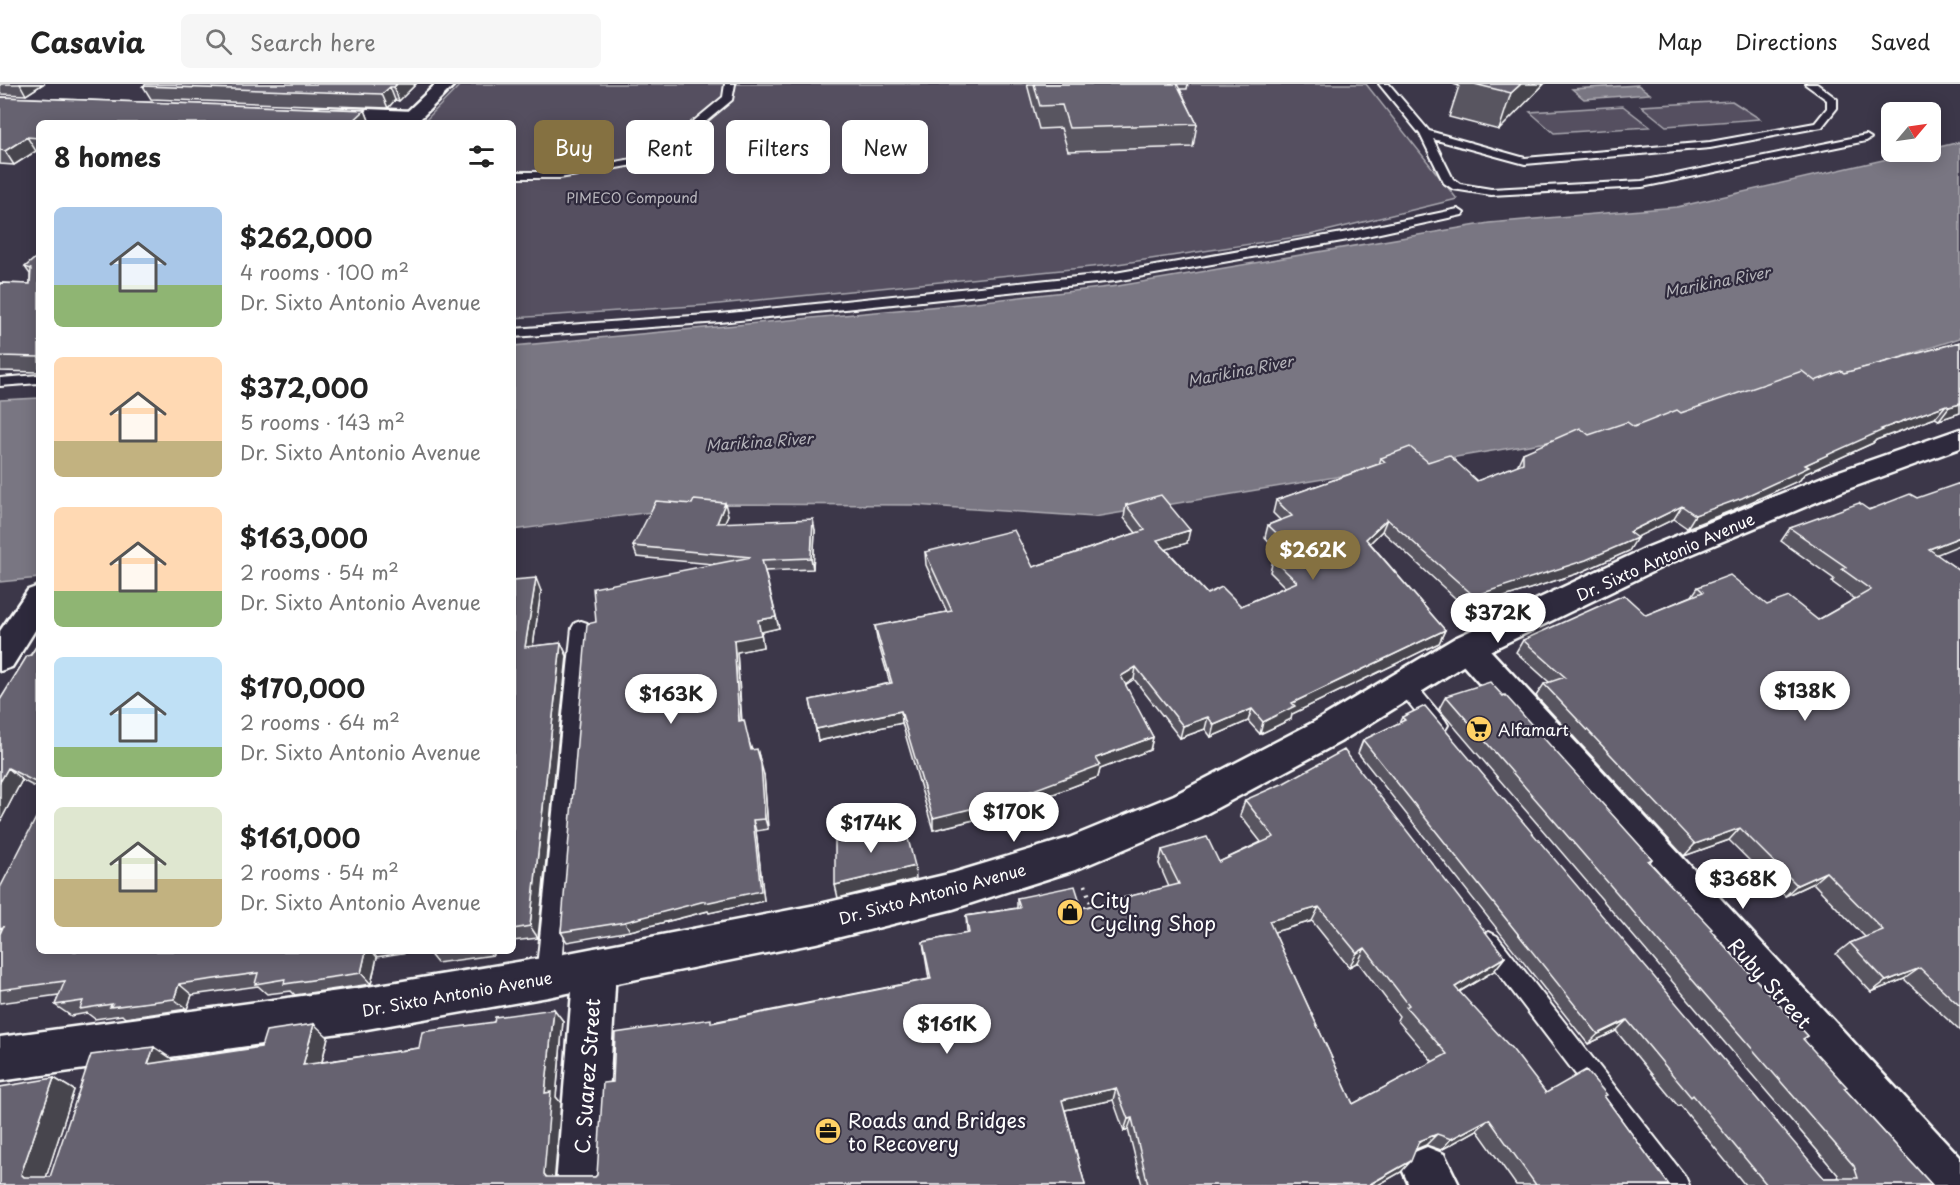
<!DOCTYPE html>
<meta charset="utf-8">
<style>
:root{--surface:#fff;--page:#f6f6f6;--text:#222;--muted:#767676;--line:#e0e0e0;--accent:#857141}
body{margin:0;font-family:"Playpen Sans",sans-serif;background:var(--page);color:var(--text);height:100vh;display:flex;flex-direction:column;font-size:22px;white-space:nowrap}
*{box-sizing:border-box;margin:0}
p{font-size:20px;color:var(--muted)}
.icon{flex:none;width:33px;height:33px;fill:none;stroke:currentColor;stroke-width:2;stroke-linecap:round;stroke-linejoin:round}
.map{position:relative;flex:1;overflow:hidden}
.details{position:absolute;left:36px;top:36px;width:480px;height:834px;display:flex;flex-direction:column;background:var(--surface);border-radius:9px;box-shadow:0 3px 15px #0003}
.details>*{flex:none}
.guide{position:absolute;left:534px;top:36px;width:570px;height:54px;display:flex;gap:12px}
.needle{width:39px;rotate:61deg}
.tools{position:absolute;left:1881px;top:18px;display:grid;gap:12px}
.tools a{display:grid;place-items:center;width:60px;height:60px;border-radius:9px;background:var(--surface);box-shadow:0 3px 15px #0003;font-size:30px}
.price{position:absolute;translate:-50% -51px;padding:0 14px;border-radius:21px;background:#fff;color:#222;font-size:20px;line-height:39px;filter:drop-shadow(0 2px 3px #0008)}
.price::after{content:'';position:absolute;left:50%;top:36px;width:18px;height:14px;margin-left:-9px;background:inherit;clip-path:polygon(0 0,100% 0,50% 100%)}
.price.selected{background:var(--accent);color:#fff}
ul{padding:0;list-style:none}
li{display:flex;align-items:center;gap:18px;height:150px;padding:0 18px}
li span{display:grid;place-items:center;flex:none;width:168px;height:120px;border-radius:9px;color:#555}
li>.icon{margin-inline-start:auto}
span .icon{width:72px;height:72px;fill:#fffc;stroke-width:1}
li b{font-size:26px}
h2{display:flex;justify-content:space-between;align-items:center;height:72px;padding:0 18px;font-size:26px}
.chip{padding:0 21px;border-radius:9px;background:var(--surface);box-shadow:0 3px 15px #0003;font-size:21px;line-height:54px}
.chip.selected{background:var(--accent);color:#fff}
header{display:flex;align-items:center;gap:36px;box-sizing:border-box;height:84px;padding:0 30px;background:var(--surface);border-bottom:2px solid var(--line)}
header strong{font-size:28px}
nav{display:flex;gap:33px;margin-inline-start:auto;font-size:21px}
.search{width:420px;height:54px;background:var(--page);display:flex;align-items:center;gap:15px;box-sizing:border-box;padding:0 21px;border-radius:9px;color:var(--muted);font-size:22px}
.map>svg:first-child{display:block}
.green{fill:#555060;stroke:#aaa8b0;stroke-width:1.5}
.water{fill:#797682;stroke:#afadb4;stroke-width:1.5}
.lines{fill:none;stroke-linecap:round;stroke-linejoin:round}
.lane-casing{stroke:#fff;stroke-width:4}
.street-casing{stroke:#fff;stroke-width:5}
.secondary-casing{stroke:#fff;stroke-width:5}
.path{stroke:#fff;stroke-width:4.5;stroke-dasharray:2 6;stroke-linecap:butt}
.lane{fill:#2f2a3d;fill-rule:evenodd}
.street{fill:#2f2a3d;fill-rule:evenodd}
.secondary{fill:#2f2a3d;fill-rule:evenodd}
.wall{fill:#585460;stroke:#fff;stroke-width:1.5;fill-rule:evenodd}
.shaded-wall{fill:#47454e;stroke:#fff;stroke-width:1.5}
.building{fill:#666270;stroke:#fff;stroke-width:1.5;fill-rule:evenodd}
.labels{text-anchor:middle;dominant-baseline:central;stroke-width:4.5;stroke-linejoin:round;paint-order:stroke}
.far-park-label{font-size:14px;fill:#bbb9bf;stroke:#2f2a3d}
.far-water-label{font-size:15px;font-style:italic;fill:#b5b4ba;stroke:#2f2a3d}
.street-label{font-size:16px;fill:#fff;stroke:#2f2a3d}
.poi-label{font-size:16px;fill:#fff;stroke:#2f2a3d;text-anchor:start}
.near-poi-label{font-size:20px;fill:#fff;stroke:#2f2a3d;text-anchor:start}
.near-street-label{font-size:20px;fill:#fff;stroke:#2f2a3d}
</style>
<header>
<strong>Casavia</strong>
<div class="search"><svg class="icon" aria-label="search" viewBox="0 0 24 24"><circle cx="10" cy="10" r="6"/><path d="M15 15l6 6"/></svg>Search here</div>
<nav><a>Map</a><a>Directions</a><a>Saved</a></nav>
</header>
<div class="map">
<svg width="1960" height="1101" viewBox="0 0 1960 1101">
<rect width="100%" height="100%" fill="#3c3749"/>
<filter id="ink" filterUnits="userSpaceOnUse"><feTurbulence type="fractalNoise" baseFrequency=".0167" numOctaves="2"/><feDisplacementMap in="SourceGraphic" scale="12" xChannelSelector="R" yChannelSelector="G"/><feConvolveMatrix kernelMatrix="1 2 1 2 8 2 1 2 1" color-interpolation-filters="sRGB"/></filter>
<g filter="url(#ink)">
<path class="green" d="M461,0H1366L1457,115L1310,151L1111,181L709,221L513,234V39H423Z
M1732,17L1760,35L1666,42L1641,22Z
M1623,22L1650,43L1554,49L1530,28Z"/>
<path class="water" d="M1638,1L1650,10L1584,15L1572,5Z
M1960,58V254L1740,326L1094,433L914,421L713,420L513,446V262L940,222L1118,202L1489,139L1677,123L1918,68H1930L1931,65Z
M39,314V494L0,498V316Z"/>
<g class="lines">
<defs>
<path id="lane" d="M725,0H735L732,16L685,55L639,80L560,94H513V88H560L632,75L677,51L723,13Z
M1379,0H1389L1429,47L1525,74L1710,58L1815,39L1827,24V16L1805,0H1817L1837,15V24L1822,43L1710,64L1525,80L1433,55L1453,95L1460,100L1491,105L1642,97L1866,51L1871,54L1866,57L1642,103L1491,111L1453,105L1444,99L1420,50Z
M1458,125L1464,129L1462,131L1348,156L1115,197L720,238L513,253V245L720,230L1115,189L1348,148Z
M39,291V299L0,302V294Z
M581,537L587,539L590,544L560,893L556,901L548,904L540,901L536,893L572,544L575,539Z
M1405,594L1412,596L1445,636L1448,641L1445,646L1438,649L1431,646L1398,606L1396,601L1398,596Z
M1489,848L1497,852L1685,1092L1689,1101H1660L1481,866L1478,859L1481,852Z"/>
<path id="street" d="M321,23L412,27L419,29L421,33L419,37L412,39L314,33L312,29L314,25Z
M1467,550L1479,554L1960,1073V1101H1921L1455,572L1450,563L1455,554Z
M595,864L610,870L616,884L604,1101H556L574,884L580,870Z
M1427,1063L1444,1070L1459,1101H1409L1403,1087L1410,1070Z"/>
<path id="secondary" d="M436,0H455L416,39H395Z
M1960,345V364L1845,406L1668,480L1479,572L1340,658L1200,733L1075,786L953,825L816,859L548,913L361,946L0,997V953L361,904L548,873L816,821L953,789L1069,754L1174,711L1314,638L1455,554L1646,464L1825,392Z
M39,502V540L12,583L0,587V547L28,506Z"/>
</defs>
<use href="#lane" class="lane-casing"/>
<use href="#street" class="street-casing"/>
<use href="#secondary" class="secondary-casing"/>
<path class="path" d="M1085,801L1093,825"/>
<use href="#lane" class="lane"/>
<use href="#street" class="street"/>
<use href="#secondary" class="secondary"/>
</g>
<path class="wall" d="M0,0H43L26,11L0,10Z
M416,0L399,17L395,16L388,24L151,15L143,2Z
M1027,0H1188L1187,5H1180L1197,40L1193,63L1068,67L1061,44L1039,45Z
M1453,0H1544L1499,46L1449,33L1459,2Z
M0,13L365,26L370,39H39V67H36L14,81L0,80Z
M39,171V288L0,287V199L30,200V190L25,183Z
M1960,258V329L1939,336L1935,334L1876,356L1873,359L1804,390L1800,396L1733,426L1687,444L1674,435L1636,453L1629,467L1579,489L1467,525L1382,447L1370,459L1445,546L1439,559L1292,630L1291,635L1260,650L1248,637L1211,653L1205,645L1180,654L1134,595L1125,601L1153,653L1150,666L1100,685L1098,693L1006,728L933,746L902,639L818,657L810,616L890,599L877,555L875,542L947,528L926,481L925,468L1033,483L1136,449L1124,434L1126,421L1187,459L1166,465L1207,510L1241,522L1285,503L1270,488L1276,465L1265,453L1268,441L1280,436L1273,429L1276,416L1379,380L1381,374L1428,378L1477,397L1517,382L1523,369L1589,351L1634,343L1681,329L1815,297Z
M1917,414L1936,471L1960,487V947L1904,895L1871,908L1836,870L1850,859L1865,853L1813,799L1785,812L1729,756L1684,772L1536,612L1544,600L1549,598L1516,568L1523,556L1646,531L1692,512L1698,503L1767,521L1818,536L1855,515L1832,498L1834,495L1781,457L1790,444Z
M692,420L728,431L724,439L815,446L813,485L765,487L779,544L761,548L763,563L737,568L742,637L752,666L764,691L768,745L756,747L764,817L709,829L708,827L630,847L567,858L561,848L596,538L713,480L637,473L633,462Z
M513,496L541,507L533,562L561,559L567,572L538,854L513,857Z
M39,558V705L22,696L0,738V616Z
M1446,612H1503L1652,775L1650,778L1711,847L1808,952L1803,955L1844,1004L1932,1101H1745L1680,1021L1678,1022L1616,947L1588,960L1358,669L1363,656L1399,639L1402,633L1824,1094H1839L1838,1091L1439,625Z
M1245,716L1505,873L1494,887L1459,908L1546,1009L1604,1012L1669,1101H1516L1477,1046L1441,1066L1426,1061L1416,1065L1401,1088L1378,1101H1142L1128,1045L1124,1047L1113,1016L1065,1026L1085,1101H0L54,994L74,1006L46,1093H50L172,975L171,976L328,953L322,978L419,964L494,938L554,925L563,937L556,1013L561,1019L554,1093H595L597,1091L613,998L713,938L929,895L925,871L923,858L967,849L966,832L1017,824V814L1082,824L1169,803L1159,780L1162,766L1219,778L1261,758L1240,731ZM1312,837L1349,883L1358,878L1399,932L1397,936L1433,978L1353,1020L1274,848Z
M0,804L39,867H414L377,873L371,900L295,911L291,907L267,910L258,902L192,911L187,925L125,934L122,931L95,935L87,929L71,932L55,921L59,911L0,919Z
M428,867H493V871L437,879L428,868Z"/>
<path class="shaded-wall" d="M20,0H43L26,11Z
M397,0H416L399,17L394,3Z
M1521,0H1544L1499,46L1511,9Z
M390,3L395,16L388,24L382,10Z
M365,26L370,39H351Z
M27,53L36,67L14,81L5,67Z
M1960,320V329L1939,336L1949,323Z
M1946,321L1935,334L1876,356L1873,359L1804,390L1800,396L1733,426L1687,444L1695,431L1805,381L1881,345Z
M725,419L728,431L719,450L717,439Z
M1682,422L1674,435L1621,461L1629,448Z
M813,435L815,446L813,485L811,474Z
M1387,435L1382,447L1361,468L1366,455Z
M1190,446L1187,459L1155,469L1157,456Z
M1960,453V461L1918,478L1929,465Z
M1637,454L1629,467L1579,489L1467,525L1474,512Z
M536,494L541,507L531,576L525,563Z
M776,533L779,544L761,548L763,563L737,568L742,648L739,637L734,556L758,536Z
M1445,546L1439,559L1292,630L1291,635L1260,650L1263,638L1292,619Z
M561,559L567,572L538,854L530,842Z
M1136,583L1134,595L1119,605L1121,592Z
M1252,625L1248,637L1211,653L1214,641Z
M901,627L902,639L818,657L816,645Z
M1208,633L1205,645L1180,654L1183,642Z
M1153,653L1150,666L1100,685L1098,693L1006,728L933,746V734Z
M757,665L764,691L768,745L765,735Z
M8,684L22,696L0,738V698Z
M753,736L756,747L764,817L709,829L708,827L630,847L625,838Z
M1740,744L1729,756L1684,772L1695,760Z
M915,782L916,795L838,814L835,801Z
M1826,788L1813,799L1785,812L1797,801Z
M1319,823L1312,837L1264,851L1269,837Z
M1365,864L1358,878L1349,883L1357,869Z
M366,867H372L377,873L371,900L361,889Z
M1505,873L1494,887L1445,916L1455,903Z
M1920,884L1904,895L1871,908L1886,897Z
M179,900L192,911L187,925L174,915Z
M554,925L563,937L556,1013L561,1019L554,1101L544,1090L545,1009Z
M1627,936L1616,947L1588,960L1598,950Z
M314,940L328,953L318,993L303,981Z
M154,963L172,975L166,992L148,980Z
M54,994L74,1006L44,1100L24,1093L21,1090Z
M1116,1004L1113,1016L1060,1027L1062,1016Z
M1132,1034L1128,1045L1124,1047L1128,1035Z
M1489,1035L1477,1046L1441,1066L1451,1055Z
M1437,1050L1426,1061L1409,1068L1419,1057Z
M1411,1077L1401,1088L1378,1101H1369Z"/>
<path class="building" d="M146,0H397L394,3H390L382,10L143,2Z
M1034,0H1177L1197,40L1069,44L1062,21L1040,22Z
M1474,0H1521L1511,9Z
M0,13L365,26L351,39H39V54L27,53L5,67L0,66Z
M39,171V273L0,272V199L30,200L31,185L25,183Z
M1960,258V320L1949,323L1946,321L1881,345L1883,346L1805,381L1809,383L1742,414L1695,431L1682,422L1629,448L1637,454L1586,476L1474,512L1387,435L1366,455L1445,546L1292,619L1295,622L1263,638L1252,625L1214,641L1208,633L1183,642L1136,583L1121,592L1153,653L1096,674L1100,681L1007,716L933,734L901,627L816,645L810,616L892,599L875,542L952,527L925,468L1014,446L1033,483L1145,446L1126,421L1161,411L1190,446L1157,456L1207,510L1222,503L1241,522L1297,498L1273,475L1284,471L1276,463L1287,459L1268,441L1292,432L1276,416L1385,378L1381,374L1410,363L1428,378L1449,371L1477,397L1523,379V369L1580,344L1589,351L1627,338L1634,343L1677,326L1681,329L1802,287L1815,297L1841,287L1844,289Z
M1960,399V453L1929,465L1960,487V922L1920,884L1886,897L1850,859L1883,846L1826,788L1797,801L1740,744L1695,760L1544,600L1565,593L1523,556L1624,511L1646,531L1703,508L1698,503L1730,491L1767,521L1789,513L1818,536L1871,506L1842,485L1846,483L1790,444L1859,419L1869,426L1910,410L1917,414Z
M694,416L725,419L717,439L813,435L811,474L762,476L776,533L758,536L761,551L734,556L739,637L744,636L751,666L757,665L761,680L765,735L753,736L761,807L705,819V817L625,838L561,848L587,540L596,538L593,504L751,473L633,462L656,417L692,420Z
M536,494L525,563L561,559L530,842L513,845V496Z
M39,558V700L8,684L0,698V616L27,572L31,571Z
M1490,598L1503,612L1505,611L1652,775L1648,777L1712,845L1710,846L1808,952L1803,955L1847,1003L1844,1004L1932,1101H1767L1693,1011L1691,1013L1627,936L1598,950L1363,656L1405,636L1402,633L1425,622L1824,1094H1858L1854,1082L1446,612Z
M1344,666L1505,873L1455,903L1513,966L1546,1009L1586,986L1607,1011L1604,1012L1669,1101H1536L1489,1035L1451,1055L1437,1050L1419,1057L1411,1077L1370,1100L1371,1101H1148L1132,1034L1128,1035L1116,1004L1062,1016L1085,1101H0V1003L54,994L21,1090L24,1093H50L91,971L154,963L148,980L261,963L266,947L314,940L303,981L419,964L422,948L494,938L495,933L554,925L545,1009L551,1008L544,1090L546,1093H595L597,1091L603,999L613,998L615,949L711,935V939L931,895L923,858L969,849L966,832L1020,824L1017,814L1075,802L1082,824L1179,800L1162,766L1207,753L1219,778L1274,753L1245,716L1284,699ZM1319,823L1357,869L1365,864L1409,921L1406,923L1447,970L1353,1020L1269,837Z
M39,728V867H366L361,889L284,900L285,895L255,900L258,889L179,900L174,915L110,923L112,920L80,925L83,917L55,921L65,897L0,906V850L3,843L0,844V804Z
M905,743L915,782L835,801V751Z"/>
</g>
<defs>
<symbol id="supermarket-disc" viewBox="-11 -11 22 22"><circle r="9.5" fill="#ffd166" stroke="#2f2a3d"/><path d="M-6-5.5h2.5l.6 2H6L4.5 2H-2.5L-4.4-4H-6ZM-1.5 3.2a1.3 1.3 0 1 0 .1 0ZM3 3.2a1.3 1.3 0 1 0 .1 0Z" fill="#111"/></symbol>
<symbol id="shop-disc" viewBox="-11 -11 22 22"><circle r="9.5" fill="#ffd166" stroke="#2f2a3d"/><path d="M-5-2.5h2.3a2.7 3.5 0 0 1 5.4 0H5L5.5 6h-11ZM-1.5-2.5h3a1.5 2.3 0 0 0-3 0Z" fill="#111"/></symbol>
<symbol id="office-disc" viewBox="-11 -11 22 22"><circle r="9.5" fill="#ffd166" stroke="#2f2a3d"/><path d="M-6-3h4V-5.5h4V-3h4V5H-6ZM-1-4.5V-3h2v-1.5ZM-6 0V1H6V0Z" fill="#111"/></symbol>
</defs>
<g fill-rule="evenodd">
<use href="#supermarket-disc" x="1464" y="630" width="30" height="30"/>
<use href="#shop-disc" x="1055" y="813" width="30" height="30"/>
<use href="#office-disc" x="813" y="1032" width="30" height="30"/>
</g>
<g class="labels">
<g class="far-park-label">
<text x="632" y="113">PIMECO Compound</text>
</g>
<g class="far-water-label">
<text transform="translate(1717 197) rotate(-11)">Marikina River</text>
<text transform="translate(1240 286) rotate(-11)">Marikina River</text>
<text transform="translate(759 357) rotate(-4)">Marikina River</text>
</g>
<g class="street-label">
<text transform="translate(1665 472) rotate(-24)">Dr. Sixto Antonio Avenue</text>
<text transform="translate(932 809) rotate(-15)">Dr. Sixto Antonio Avenue</text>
<text transform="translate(457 909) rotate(-10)">Dr. Sixto Antonio Avenue</text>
</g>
<g class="poi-label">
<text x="1498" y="645">Alfamart</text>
</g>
<g class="near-poi-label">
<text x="1090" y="816">City<tspan x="1090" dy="23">Cycling Shop</tspan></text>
<text x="848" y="1036">Roads and Bridges<tspan x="848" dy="23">to Recovery</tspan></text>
</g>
<g class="near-street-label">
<text transform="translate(1770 899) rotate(48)">Ruby Street</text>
<text transform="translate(587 992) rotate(-86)">C. Suarez Street</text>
</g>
</g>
</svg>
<div class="tools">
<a><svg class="needle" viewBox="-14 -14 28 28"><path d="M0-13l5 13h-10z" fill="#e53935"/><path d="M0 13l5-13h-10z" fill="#767676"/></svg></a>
</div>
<b class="price selected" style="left:1313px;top:497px">$262K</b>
<b class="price" style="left:1498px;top:560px">$372K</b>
<b class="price" style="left:1805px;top:638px">$138K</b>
<b class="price" style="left:671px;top:641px">$163K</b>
<b class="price" style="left:1014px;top:759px">$170K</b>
<b class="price" style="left:871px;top:770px">$174K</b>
<b class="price" style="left:1743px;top:826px">$368K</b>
<b class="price" style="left:947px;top:971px">$161K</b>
<div class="guide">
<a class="chip selected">Buy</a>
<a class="chip">Rent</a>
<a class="chip">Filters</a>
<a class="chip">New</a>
</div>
<section class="details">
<h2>8 homes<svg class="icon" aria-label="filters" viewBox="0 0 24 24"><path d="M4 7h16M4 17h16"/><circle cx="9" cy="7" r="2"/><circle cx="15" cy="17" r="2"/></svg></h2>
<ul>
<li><span style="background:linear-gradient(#a9c7e8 65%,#8fb573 0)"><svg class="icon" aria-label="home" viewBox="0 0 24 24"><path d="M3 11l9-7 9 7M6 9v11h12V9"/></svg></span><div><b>$262,000</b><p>4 rooms · 100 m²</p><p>Dr. Sixto Antonio Avenue</p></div></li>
<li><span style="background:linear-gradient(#ffd9b3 70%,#c2b280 0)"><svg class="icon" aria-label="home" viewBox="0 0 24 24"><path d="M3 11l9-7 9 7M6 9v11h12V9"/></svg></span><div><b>$372,000</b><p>5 rooms · 143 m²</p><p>Dr. Sixto Antonio Avenue</p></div></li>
<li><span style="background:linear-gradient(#ffd9b3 70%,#8fb573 0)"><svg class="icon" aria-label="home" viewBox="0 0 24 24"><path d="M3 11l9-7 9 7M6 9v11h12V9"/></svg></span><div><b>$163,000</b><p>2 rooms · 54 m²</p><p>Dr. Sixto Antonio Avenue</p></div></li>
<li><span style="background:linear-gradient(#bfe0f5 75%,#8fb573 0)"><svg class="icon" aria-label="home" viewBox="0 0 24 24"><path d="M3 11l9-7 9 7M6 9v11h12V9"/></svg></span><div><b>$170,000</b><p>2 rooms · 64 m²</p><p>Dr. Sixto Antonio Avenue</p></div></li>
<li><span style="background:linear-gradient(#dfe7d0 60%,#c2b280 0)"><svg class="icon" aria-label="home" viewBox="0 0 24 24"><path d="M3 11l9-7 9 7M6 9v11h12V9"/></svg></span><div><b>$161,000</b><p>2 rooms · 54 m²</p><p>Dr. Sixto Antonio Avenue</p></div></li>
</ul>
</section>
</div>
